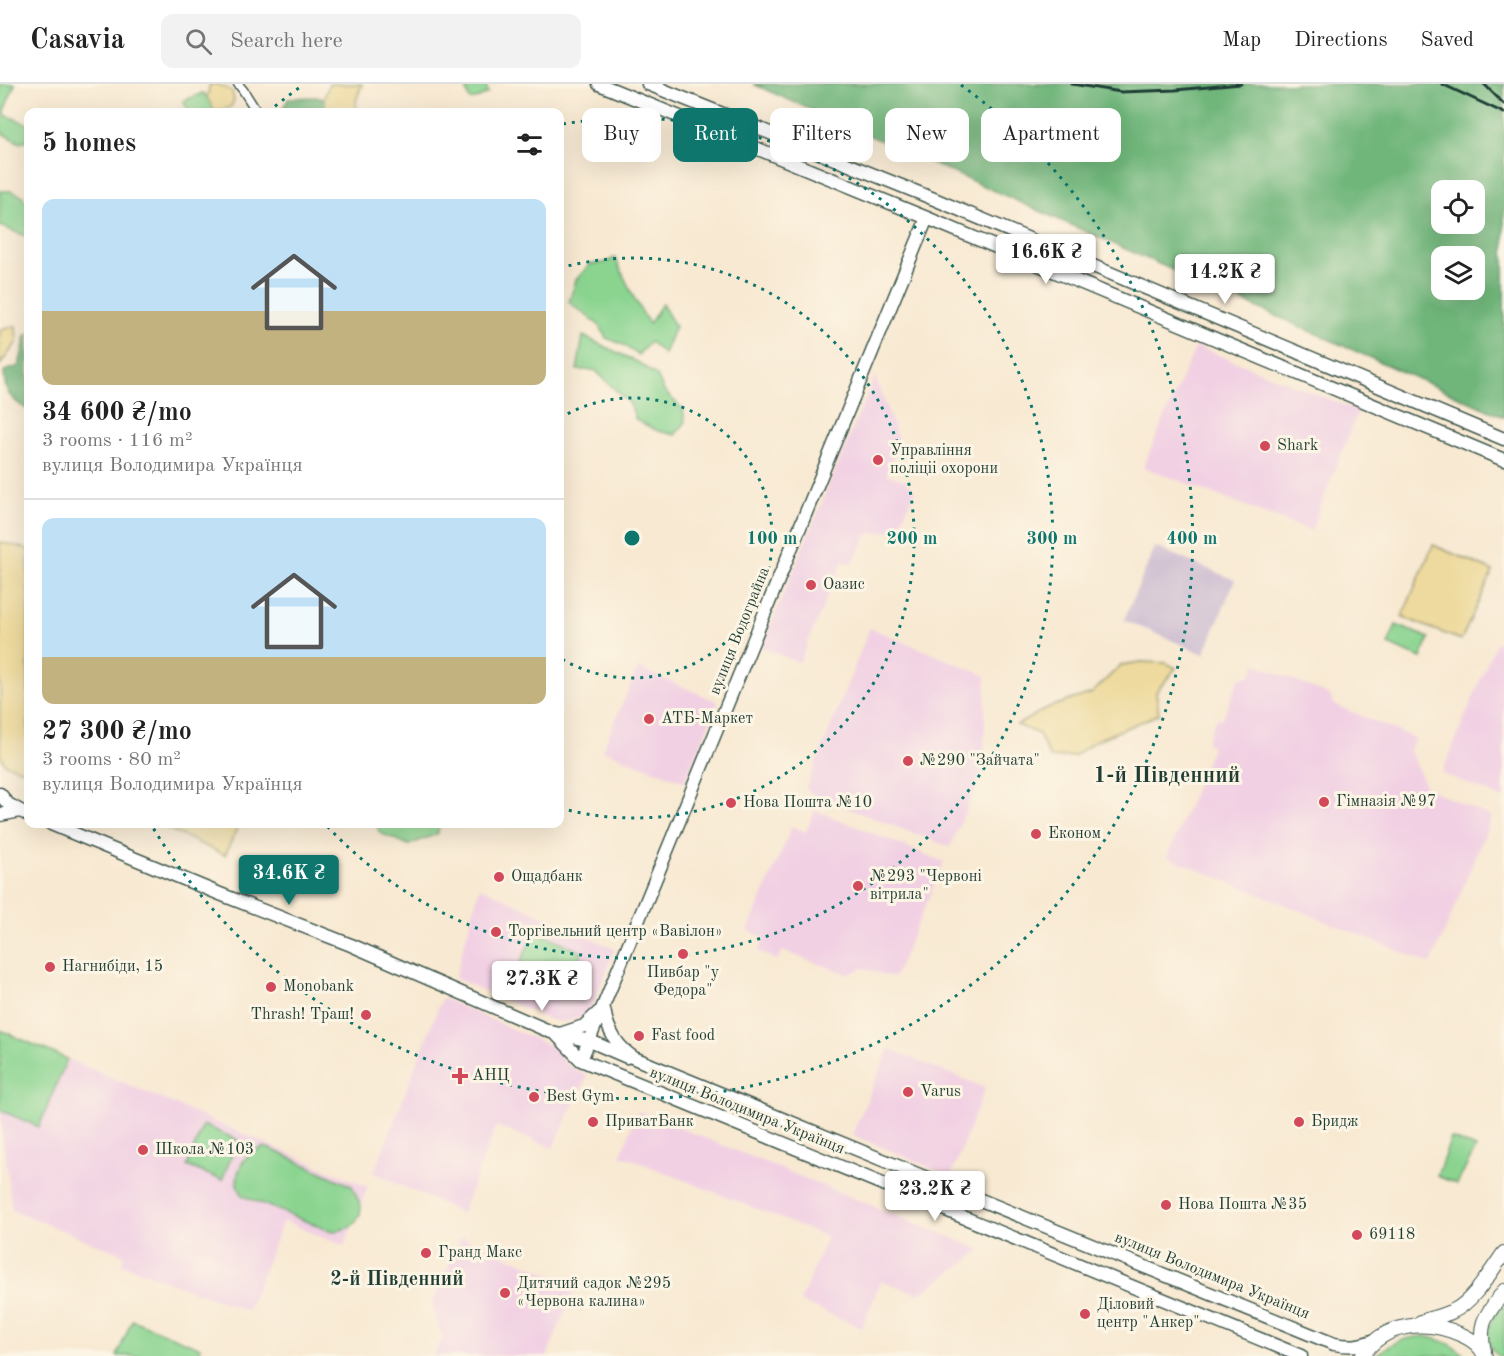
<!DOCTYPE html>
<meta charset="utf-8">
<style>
:root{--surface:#fff;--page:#f2f2f2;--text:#222;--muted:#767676;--line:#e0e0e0;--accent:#0f766e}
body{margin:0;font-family:"Old Standard TT",serif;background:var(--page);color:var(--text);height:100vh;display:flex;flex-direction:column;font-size:22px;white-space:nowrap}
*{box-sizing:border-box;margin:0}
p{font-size:20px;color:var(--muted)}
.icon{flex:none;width:33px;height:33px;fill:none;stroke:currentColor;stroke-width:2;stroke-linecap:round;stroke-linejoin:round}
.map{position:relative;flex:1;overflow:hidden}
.drawer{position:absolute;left:24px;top:24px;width:540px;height:720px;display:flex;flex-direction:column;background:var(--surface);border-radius:12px;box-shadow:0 6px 24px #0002}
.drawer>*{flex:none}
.guide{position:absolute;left:582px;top:24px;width:570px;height:54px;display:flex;gap:12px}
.fabs{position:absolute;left:1431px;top:96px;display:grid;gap:12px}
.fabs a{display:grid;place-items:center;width:54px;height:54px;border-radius:12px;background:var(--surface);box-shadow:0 6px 24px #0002;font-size:30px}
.price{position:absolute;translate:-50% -51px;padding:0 14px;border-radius:6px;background:#fff;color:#222;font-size:20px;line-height:39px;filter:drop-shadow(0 2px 3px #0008)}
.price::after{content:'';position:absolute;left:50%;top:36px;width:18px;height:14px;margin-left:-9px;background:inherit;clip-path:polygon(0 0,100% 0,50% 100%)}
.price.active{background:var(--accent);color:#fff}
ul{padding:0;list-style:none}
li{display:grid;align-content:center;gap:12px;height:318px;padding:0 18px}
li+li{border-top:2px solid var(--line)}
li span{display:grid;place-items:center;height:186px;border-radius:12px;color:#555}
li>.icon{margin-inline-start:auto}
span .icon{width:108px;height:108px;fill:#fffc;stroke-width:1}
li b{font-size:26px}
h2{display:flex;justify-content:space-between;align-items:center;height:72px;padding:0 18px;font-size:26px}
.tag{padding:0 21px;border-radius:12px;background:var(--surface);box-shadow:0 6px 24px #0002;font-size:21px;line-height:54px}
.tag.active{background:var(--accent);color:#fff}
header{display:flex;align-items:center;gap:36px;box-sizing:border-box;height:84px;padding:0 30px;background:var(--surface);border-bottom:2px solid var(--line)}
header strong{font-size:28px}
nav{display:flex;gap:33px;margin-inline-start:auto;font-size:21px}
.search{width:420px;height:54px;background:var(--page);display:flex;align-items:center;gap:15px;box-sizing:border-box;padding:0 21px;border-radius:12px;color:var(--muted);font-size:22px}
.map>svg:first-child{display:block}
.built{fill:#f1d0e3}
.industrial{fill:#cebed1}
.green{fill:#8ad490;stroke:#548862;stroke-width:1.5}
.forest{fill:#6fb67a;stroke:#477a57;stroke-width:1.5;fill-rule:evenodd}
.sand{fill:#eeda9e;stroke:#868c69;stroke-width:1.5}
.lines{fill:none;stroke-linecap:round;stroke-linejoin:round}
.street-casing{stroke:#40574c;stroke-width:11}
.secondary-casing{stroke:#40574c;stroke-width:15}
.primary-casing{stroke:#40574c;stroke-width:16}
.street{stroke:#fff;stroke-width:8}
.secondary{stroke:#fff;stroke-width:12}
.primary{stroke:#fff;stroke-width:14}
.rail{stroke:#1f3d34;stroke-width:3}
.ring{fill:none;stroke:#0f766e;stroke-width:3;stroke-dasharray:3 6}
.poi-dot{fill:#d1495b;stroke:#fcf5e5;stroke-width:2}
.labels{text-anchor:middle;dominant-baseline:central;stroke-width:6;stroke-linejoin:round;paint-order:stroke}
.poi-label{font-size:16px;fill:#1f3d34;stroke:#fcf5e5;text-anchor:start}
.street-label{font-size:16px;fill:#1f3d34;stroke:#fcf5e5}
.quarter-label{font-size:20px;font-weight:bold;fill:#1f3d34;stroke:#fcf5e5}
.district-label{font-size:22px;font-weight:bold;fill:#1f3d34;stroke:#fcf5e5}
.centre{fill:#0f766e;stroke:#fcf5e5;stroke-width:3}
.ring-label{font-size:18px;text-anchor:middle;font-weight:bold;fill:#0f766e;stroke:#fcf5e5;stroke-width:6;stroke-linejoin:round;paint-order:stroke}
</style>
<header>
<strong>Casavia</strong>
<div class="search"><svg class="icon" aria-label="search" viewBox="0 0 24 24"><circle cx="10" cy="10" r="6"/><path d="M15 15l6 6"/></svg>Search here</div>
<nav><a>Map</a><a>Directions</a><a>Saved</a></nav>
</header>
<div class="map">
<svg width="1504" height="1272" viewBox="0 0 1504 1272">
<rect width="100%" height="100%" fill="#fcf5e5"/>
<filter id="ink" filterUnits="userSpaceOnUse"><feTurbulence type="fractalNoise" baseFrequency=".0167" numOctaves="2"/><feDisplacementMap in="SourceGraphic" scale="12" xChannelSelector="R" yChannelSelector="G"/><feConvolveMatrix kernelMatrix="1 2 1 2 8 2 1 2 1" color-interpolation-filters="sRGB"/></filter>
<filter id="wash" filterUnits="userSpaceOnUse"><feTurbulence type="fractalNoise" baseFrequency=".008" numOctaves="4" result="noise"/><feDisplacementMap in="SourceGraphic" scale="24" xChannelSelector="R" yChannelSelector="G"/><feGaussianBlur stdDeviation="1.35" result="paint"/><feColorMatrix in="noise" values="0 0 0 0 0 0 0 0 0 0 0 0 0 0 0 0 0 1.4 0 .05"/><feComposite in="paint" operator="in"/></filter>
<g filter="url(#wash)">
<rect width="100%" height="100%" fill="#f8e9d2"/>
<path class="built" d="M1196,262L1358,327L1311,447L1143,383Z
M875,292L900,360L886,390L904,396L915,407L897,447L868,450L852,480L843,477L799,579L761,563Z
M870,544L986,592L984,684L950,763L815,712L806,704Z
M1496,558L1504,561V715L1442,689Z
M1256,580L1329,611L1335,621L1415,654L1410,666L1426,704L1492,733L1431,880L1167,773L1212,664L1207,657L1215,636L1223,633L1239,595L1251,591Z
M638,584L718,618L685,698L602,666Z
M815,726L944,778L894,894L863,884L848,890L782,867L777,876L758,868L764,853L748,847L792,742L806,748Z
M480,803L615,865L594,919L581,934L563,938L551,936L455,894Z
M442,914L555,964L569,982L587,992L553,1064L496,1042L462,1129L374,1089Z
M0,946L368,1103L344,1162L283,1137L248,1227L121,1180L124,1171L12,1126L0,1029Z
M889,965L985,1004L951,1092L852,1051Z
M638,1027L982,1166L920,1210L881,1197L862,1244L800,1218L827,1153L621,1071Z
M461,1153L576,1201L547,1272H434L443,1253L432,1221Z"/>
<path class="industrial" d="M1155,463L1235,496L1204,570L1124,536Z"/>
<path class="green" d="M0,0H15L4,27L5,31L28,40V56L20,59L3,50L0,45Z
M469,0H486L488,9L479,14L470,16L466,6Z
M203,9L207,13L218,28H189L183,17Z
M0,107H11L23,112V115L28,117V153L0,142Z
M615,174L635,216L649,240L662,220L675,242L664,270L650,258L638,271L622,260L606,254L600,242L569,218L576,196L590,180L604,179Z
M583,252L639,279L657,292L664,307L683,325L685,339L675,351L658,347L636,336L630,320L595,286H577Z
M1396,541L1429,554L1421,574L1388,560Z
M376,740H440L437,750L409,761L380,749Z
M535,846L582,868L563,911L516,889Z
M0,946L67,975L39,1043L0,1026Z
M203,1041L238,1056L222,1096L187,1082Z
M1451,1054L1476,1064L1457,1100L1437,1092Z
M264,1063L273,1066L352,1102L361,1122L360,1131L355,1139L350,1143L337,1147L328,1146L243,1112L237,1101C237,1082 245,1070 264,1063Z
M1504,1217V1272H1498C1496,1269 1490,1264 1489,1260C1484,1244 1496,1229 1504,1217Z
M132,1236L201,1264L198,1272H117Z
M1423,1252C1441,1255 1453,1260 1466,1272H1375C1391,1259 1403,1254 1423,1252Z"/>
<path class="forest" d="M753,0H1504V333ZM1474,106V140H1442V106ZM1474,172V206H1442V172Z
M317,13L330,18L328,28H280L289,14Z
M28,250V326C10,315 4,308 4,287L19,282L26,252Z"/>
<path class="sand" d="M210,0H217L232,7L234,16L231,23L215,28L207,13Z
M329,0H362L356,17L357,28H327L324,14Z
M16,242L17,258L0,281V246Z
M0,458L28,465V688L5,680L0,670Z
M1433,461L1493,487L1461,556L1402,533Z
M1141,578L1166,579L1176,584L1156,608L1159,630L1095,657L1074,672L1050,674L1039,650L1017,641L1047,624L1092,609L1121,581Z
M157,740H239L225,771Z"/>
</g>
<g filter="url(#ink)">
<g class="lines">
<defs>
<path id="street" d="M238,0L243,6L257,28"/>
<path id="secondary" d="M599,0L927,134L1504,376
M648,0L934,115L1504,355
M0,710L8,720L28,731
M0,731L20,727
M51,740L220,810L351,861L551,948L590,957L627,973
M604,925C607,946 616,962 634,974C867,1070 1101,1165 1334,1260C1350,1263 1360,1262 1375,1256
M556,950L581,976L1301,1272
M560,950L584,942L599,928
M581,976L927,134"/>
<path id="primary" d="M1421,1238C1431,1234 1443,1232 1453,1227C1473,1218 1491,1187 1504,1169
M1484,1267C1477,1237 1488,1230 1504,1207
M1362,1272C1384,1238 1427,1235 1462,1251C1471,1255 1481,1262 1485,1272"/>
</defs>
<use href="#street" class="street-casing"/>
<use href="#secondary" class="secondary-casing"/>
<use href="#primary" class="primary-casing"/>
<use href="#street" class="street"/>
<use href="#secondary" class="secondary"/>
<use href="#primary" class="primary"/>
<path class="rail" d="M1072,0L1121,8L1175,6L1241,0
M1442,0L1504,29
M1484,0L1504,20"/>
</g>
</g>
<g class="ring">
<path d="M560 334A140 140 0 1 1 560 574"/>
<path d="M560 184A280 280 0 1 1 560 724"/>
<path d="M563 40A420 420 0 1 1 325 740"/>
<path d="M268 28A560 560 0 0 1 303 1M961 1A560 560 0 1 1 152 742"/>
</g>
<g class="poi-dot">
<circle cx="1265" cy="362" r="6"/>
<circle cx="878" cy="376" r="6"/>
<circle cx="811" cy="501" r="6"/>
<circle cx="649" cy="635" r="6"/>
<circle cx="908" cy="677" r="6"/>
<circle cx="1324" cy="718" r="6"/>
<circle cx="731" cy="719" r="6"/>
<circle cx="1036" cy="750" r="6"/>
<circle cx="499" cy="793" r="6"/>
<circle cx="858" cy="802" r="6"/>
<circle cx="496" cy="848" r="6"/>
<circle cx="683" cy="870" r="6"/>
<circle cx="50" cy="883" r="6"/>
<circle cx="271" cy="903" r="6"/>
<circle cx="366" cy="931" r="6"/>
<circle cx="639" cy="952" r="6"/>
<path d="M457 983h6v6h6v6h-6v6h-6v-6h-6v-6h6z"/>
<circle cx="908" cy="1008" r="6"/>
<circle cx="534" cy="1013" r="6"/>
<circle cx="593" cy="1038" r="6"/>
<circle cx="1299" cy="1038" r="6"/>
<circle cx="143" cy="1066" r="6"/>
<circle cx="1166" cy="1121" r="6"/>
<circle cx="1357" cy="1151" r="6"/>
<circle cx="426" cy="1169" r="6"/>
<circle cx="505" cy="1209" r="6"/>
<circle cx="1085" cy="1230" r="6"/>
</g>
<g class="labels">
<g class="poi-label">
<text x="1277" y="362">Shark</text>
<text x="890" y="367">Управлiння<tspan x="890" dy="18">полiцii охорони</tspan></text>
<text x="823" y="501">Оазис</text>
<text x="661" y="635">АТБ-Маркет</text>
<text x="920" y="677">№290 "Зайчата"</text>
<text x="1336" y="718">Гімназія №97</text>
<text x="743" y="719">Нова Пошта №10</text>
<text x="1048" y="750">Економ</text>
<text x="511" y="793">Ощадбанк</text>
<text x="870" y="793">№293 "Червоні<tspan x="870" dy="18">вітрила"</tspan></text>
<text x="508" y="848">Торгівельний центр «Вавілон»</text>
<text x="62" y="883">Нагнибіди, 15</text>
<text x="683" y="889" text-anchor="middle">Пивбар "у<tspan x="683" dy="18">Федора"</tspan></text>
<text x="283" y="903">Monobank</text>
<text x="354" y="931" text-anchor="end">Thrash! Траш!</text>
<text x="651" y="952">Fast food</text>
<text x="472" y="992">АНЦ</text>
<text x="920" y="1008">Varus</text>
<text x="546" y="1013">Best Gym</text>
<text x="605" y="1038">ПриватБанк</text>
<text x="1311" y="1038">Бридж</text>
<text x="155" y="1066">Школа №103</text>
<text x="1178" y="1121">Нова Пошта №35</text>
<text x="1369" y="1151">69118</text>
<text x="438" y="1169">Гранд Макс</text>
<text x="517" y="1200">Дитячий садок №295<tspan x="517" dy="18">«Червона калина»</tspan></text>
<text x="1097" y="1221">Діловий<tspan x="1097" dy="18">центр "Анкер"</tspan></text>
</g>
<g class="street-label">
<text transform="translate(740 547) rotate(-68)">вулиця Водограйна</text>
<text transform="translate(747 1027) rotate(22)">вулиця Володимира Українця</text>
<text transform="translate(1212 1192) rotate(22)">вулиця Володимира Українця</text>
</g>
<g class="quarter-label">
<text x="397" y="1196">2-й Південний</text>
</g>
<g class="district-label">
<text x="1167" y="692">1-й Південний</text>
</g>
</g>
<circle cx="632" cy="454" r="9" class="centre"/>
<g class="ring-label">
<text x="772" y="460">100 m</text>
<text x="912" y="460">200 m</text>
<text x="1052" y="460">300 m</text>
<text x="1192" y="460">400 m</text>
</g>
</svg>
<div class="fabs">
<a><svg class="icon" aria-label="locate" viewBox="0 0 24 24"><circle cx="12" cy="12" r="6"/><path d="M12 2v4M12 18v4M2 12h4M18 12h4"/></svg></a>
<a><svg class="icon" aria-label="layers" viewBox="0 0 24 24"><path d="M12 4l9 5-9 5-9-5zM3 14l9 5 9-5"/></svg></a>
</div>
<b class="price" style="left:1046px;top:201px">16.6K ₴</b>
<b class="price" style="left:1225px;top:221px">14.2K ₴</b>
<b class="price active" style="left:289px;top:822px">34.6K ₴</b>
<b class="price" style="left:542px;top:928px">27.3K ₴</b>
<b class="price" style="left:935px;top:1138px">23.2K ₴</b>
<div class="guide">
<a class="tag">Buy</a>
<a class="tag active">Rent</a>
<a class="tag">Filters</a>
<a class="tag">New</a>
<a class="tag">Apartment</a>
</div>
<section class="drawer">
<h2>5 homes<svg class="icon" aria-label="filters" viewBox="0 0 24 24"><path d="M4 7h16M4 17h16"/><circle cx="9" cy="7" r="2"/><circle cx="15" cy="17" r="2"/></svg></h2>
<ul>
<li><span style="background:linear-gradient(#bfe0f5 60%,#c2b280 0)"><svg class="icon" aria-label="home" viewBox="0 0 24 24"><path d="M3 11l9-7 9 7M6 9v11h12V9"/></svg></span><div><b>34 600 ₴/mo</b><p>3 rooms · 116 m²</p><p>вулиця Володимира Українця</p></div></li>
<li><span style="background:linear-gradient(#bfe0f5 75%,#c2b280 0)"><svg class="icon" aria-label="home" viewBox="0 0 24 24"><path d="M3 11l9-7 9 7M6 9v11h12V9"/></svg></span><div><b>27 300 ₴/mo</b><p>3 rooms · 80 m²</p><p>вулиця Володимира Українця</p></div></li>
</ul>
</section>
</div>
